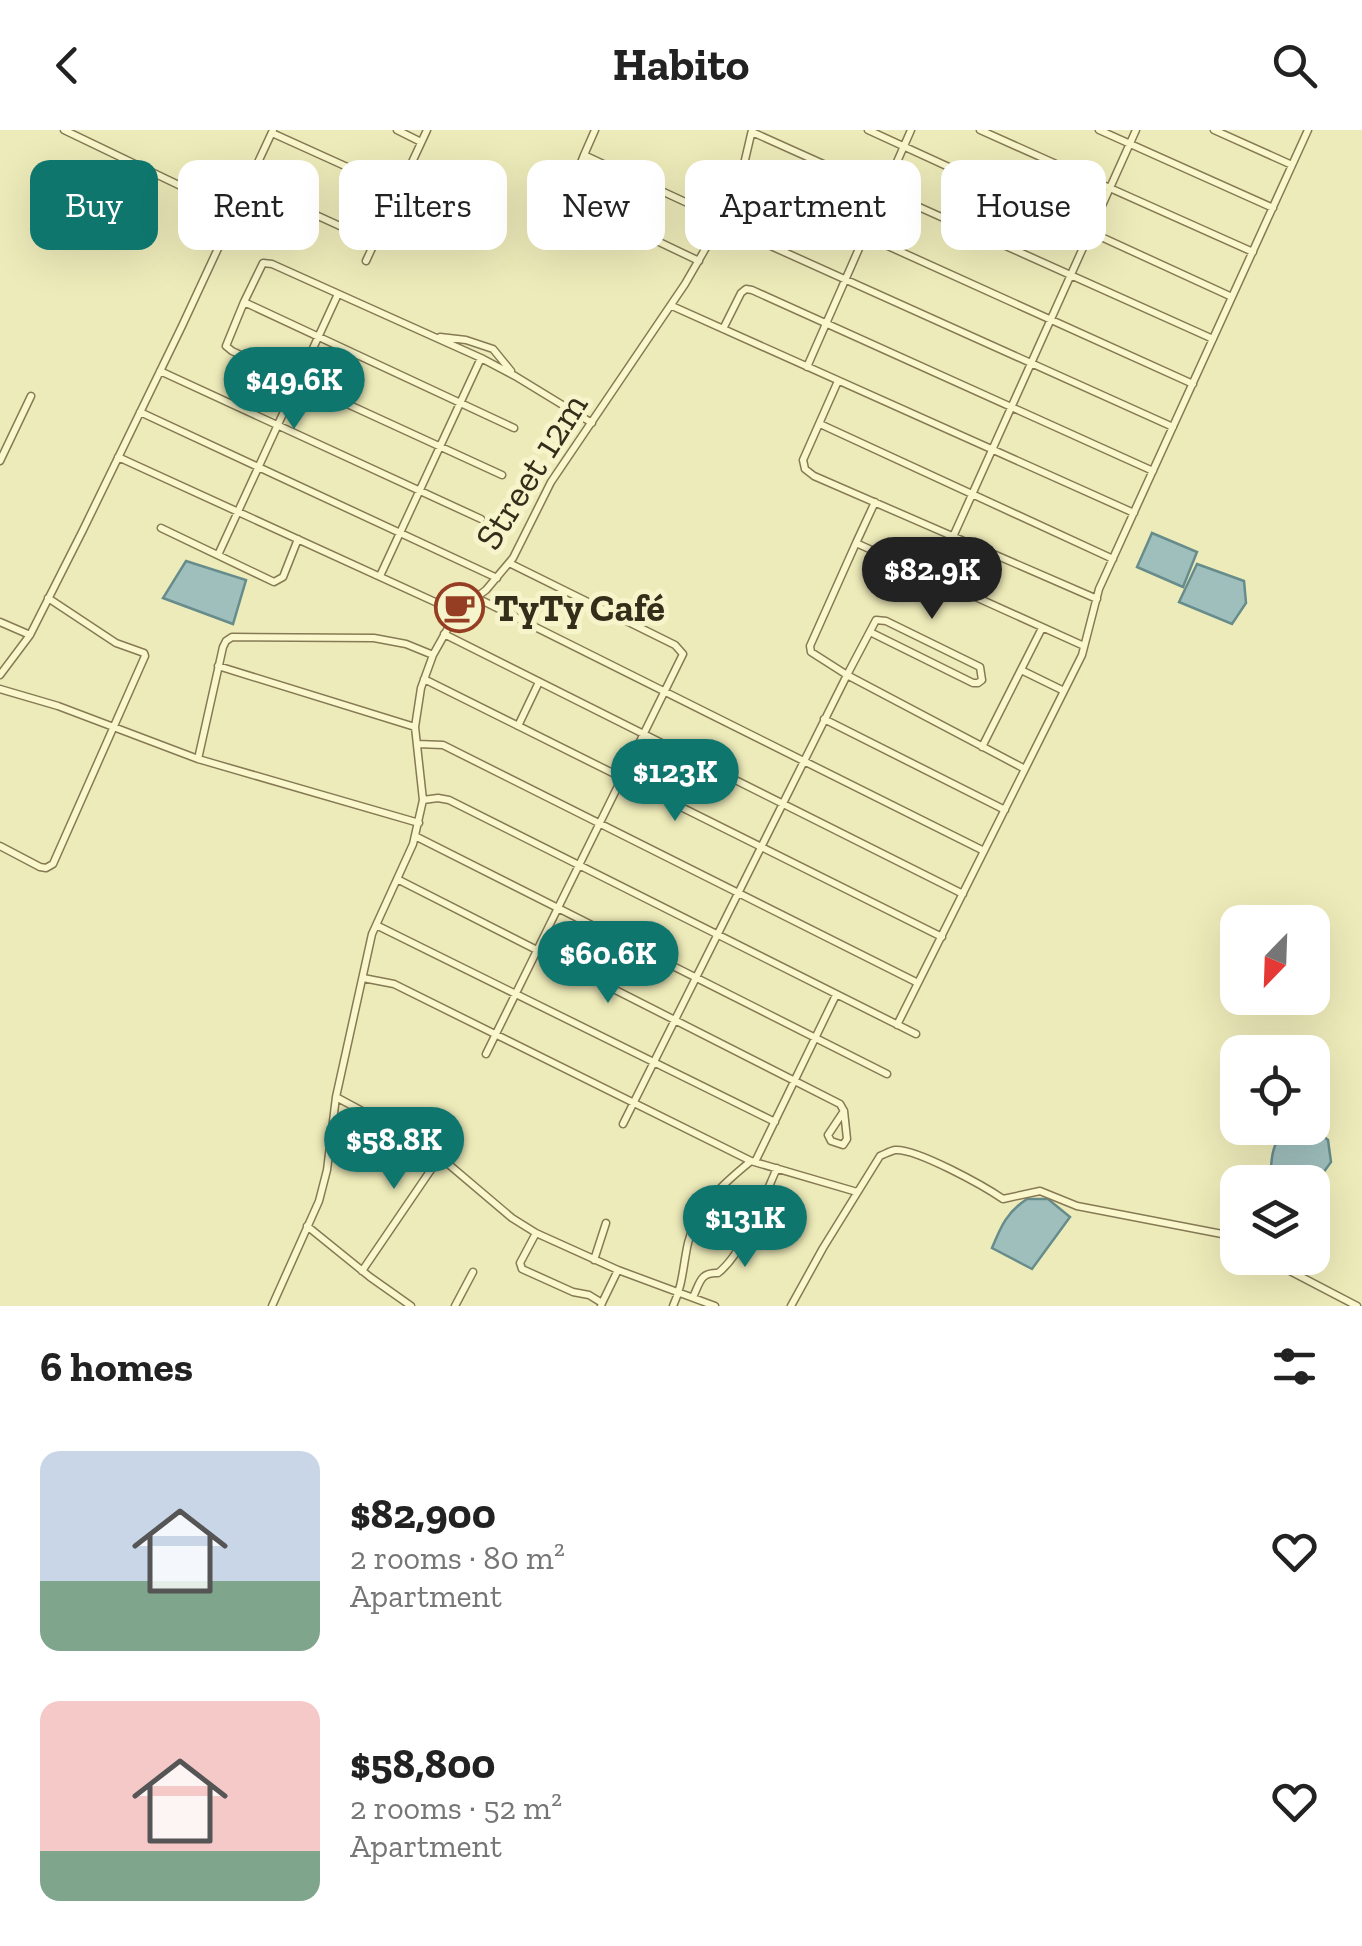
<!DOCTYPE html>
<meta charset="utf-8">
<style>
:root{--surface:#fff;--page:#f2f2f2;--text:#222;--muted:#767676;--accent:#0f766e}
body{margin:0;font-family:"Zilla Slab",serif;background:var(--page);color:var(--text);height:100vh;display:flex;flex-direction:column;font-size:38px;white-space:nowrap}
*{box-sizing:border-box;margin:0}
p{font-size:32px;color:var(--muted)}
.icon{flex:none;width:55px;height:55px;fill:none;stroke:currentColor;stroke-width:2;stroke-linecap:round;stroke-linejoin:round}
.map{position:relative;height:1176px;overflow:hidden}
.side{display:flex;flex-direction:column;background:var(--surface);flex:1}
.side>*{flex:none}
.top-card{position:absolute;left:30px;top:30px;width:1302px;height:90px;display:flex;gap:20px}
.needle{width:65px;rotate:203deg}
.tools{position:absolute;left:1220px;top:775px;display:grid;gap:20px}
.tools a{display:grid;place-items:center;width:110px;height:110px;border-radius:20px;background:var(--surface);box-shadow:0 10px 40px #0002;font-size:50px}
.price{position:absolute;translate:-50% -85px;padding:0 22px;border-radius:35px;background:var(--accent);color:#fff;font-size:32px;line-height:65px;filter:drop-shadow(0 2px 5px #0008)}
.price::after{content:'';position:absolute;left:50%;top:60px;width:30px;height:22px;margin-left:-15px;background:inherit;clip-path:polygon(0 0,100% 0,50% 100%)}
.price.on{background:#222;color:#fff}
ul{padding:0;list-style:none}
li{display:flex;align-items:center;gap:30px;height:250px;padding:0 40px}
li span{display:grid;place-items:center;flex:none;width:280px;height:200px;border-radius:20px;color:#555}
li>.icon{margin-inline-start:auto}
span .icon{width:120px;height:120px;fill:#fffc;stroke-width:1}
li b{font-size:42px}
h2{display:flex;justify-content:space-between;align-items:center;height:120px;padding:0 40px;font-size:42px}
.tag{padding:0 35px;border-radius:20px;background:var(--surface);box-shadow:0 10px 40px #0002;font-size:35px;line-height:90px}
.tag.on{background:var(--accent);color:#fff}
header{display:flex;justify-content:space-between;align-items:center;height:130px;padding:0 40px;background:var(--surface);font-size:45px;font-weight:700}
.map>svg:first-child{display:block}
.water{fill:#9fbfbd;stroke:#678c8c;stroke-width:2.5}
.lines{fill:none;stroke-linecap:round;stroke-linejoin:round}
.minor-casing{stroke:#857a54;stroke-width:9}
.minor{stroke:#faf7cd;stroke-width:6}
.labels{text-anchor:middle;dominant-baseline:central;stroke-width:10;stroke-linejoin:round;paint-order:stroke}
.street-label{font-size:38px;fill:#342d1a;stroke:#f6f4ca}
.poi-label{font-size:38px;font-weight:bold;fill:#342d1a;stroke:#f6f4ca;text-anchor:start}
</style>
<header><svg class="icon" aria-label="back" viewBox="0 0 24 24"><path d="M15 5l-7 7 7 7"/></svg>Habito<svg class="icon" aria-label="search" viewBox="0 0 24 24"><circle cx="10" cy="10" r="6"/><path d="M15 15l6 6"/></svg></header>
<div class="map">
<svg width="1362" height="1176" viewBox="0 0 1362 1176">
<rect width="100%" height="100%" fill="#eeebba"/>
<path class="water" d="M1152,403L1197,422L1183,457L1137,437Z
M186,431L246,450L233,494L163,468Z
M1197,434L1244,451L1246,473L1232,494L1179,472Z
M1287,998L1314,999L1328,1010L1331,1032L1313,1057L1312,1052H1284L1271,1037C1272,1021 1275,1010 1287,998Z
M1027,1069H1048L1070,1087L1032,1139L992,1118C1001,1096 1007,1082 1027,1069Z"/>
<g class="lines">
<defs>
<path id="minor" d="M64,0L235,82
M397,0L421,12
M595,0L584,25L724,90
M868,0L1232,167
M980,0L1253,122
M1099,0L1273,78
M1214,0L1292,35
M752,2L1213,209
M272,3L398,60
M584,25L567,68L699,131
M742,50L1193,254
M248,54L375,112
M722,94L1173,297
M366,131L427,0
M244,172L514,298
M672,176L1134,383
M723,199L741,163L746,159L752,160L1153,341
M440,207L466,210L493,219L511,241
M807,237L911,0
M160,241L481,389
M838,251L803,330L805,339L814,346L1097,469
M140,282L497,448
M820,294L1113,429
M118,327L457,482
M0,331L31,266
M502,345L232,221L226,216L244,172L263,133L272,134L481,228L515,246L592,293
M875,372L856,413L1084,516
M161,398L274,452L283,447L298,409
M856,413L810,516L811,522L847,545L876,490L886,491L980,537L982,550L978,553H973L870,502
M218,425L338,164
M380,446L481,228
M934,449L1136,0
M477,468L984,721
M0,492L30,505
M444,504L963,764
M218,536L415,597
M1021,540L1064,561
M0,545L30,505L83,400L182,196L273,0
M424,549L942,807
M0,559L58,576L198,629L419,693
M824,589L1005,680
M518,596L539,552
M417,614L443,615L918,853
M982,617L1042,498
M198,629L223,517L226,511L232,507L374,508L406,514L433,525
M423,670L438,668L449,670L916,904
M415,706L887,944
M0,716L40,737L46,738L53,734L145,526L144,523L116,513L48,468
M397,749L840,974L844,981L847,1009L843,1015L831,1011L828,1005L844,981
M376,795L775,992
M363,848L394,854L751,1031
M897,895L1082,525L1099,459L1308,0
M486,924L683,524L675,515L509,433
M336,967L427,1016L512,1088L536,1103L618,1140L715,1176
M623,994L847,545L1025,639
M755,1032L836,865
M307,1096L370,1147L411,1176
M536,1103L520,1133L522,1139L573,1162L589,1165L602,1173L601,1176
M1265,1128L1357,1176
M594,1130L606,1093
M362,1141L439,1028
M693,1167C700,1153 700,1142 718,1143C743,1124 764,1067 777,1038
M602,1173L618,1140
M272,1176L319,1071L327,1040L336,967L372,804L413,714L423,670L415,597L421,558L433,525L457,482L486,460L513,428L551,352L685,154L737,64L752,0
M455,1176L473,1142
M673,1176C683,1155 683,1135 688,1113C696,1077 724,1053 751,1031L857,1062
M791,1176L823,1118L880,1026C885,1024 890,1021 895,1020C916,1018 984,1056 1003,1069L1040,1061L1077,1076L1222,1104L1238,1112"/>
</defs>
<use href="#minor" class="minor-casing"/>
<use href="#minor" class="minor"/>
</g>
<defs>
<symbol id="cafe-ring" viewBox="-11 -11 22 22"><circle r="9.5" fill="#f6f4ca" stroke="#963e23" stroke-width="1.5"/><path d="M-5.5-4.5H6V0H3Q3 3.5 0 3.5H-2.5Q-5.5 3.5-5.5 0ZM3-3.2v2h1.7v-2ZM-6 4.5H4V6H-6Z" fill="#963e23"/></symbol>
</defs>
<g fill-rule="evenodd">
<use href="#cafe-ring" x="432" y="450" width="55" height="55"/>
</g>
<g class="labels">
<g class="street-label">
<text transform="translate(531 341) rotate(-58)">Street 12m</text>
</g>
<g class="poi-label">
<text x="494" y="478">TyTy Café</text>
</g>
</g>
</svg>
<div class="tools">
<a><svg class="needle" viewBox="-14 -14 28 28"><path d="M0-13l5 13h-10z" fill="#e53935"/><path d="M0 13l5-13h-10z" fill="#767676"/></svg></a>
<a><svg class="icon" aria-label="locate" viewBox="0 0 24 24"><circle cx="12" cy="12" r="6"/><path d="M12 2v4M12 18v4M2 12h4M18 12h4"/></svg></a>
<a><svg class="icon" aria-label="layers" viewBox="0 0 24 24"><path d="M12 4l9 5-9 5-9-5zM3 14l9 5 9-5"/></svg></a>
</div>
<b class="price" style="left:294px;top:302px">$49.6K</b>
<b class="price on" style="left:932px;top:492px">$82.9K</b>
<b class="price" style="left:675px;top:694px">$123K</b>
<b class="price" style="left:608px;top:876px">$60.6K</b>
<b class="price" style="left:394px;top:1062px">$58.8K</b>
<b class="price" style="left:745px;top:1140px">$131K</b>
<div class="top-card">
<a class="tag on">Buy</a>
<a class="tag">Rent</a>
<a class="tag">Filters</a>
<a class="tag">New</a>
<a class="tag">Apartment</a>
<a class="tag">House</a>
</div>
</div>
<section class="side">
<h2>6 homes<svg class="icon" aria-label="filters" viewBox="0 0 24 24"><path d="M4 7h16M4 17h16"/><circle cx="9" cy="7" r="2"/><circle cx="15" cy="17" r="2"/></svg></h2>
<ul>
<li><span style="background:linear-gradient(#c9d6e8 65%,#7fa58c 0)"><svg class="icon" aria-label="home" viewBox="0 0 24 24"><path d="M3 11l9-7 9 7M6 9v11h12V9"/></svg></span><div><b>$82,900</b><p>2 rooms · 80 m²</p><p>Apartment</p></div><svg class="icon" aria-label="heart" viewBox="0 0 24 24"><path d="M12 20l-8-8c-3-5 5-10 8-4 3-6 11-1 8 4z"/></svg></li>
<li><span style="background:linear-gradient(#f6c9c9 75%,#7fa58c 0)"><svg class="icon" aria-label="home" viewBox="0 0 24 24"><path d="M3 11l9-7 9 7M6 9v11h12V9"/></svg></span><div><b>$58,800</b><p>2 rooms · 52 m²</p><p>Apartment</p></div><svg class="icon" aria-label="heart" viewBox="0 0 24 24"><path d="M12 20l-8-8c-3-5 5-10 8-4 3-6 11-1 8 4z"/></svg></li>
</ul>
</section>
